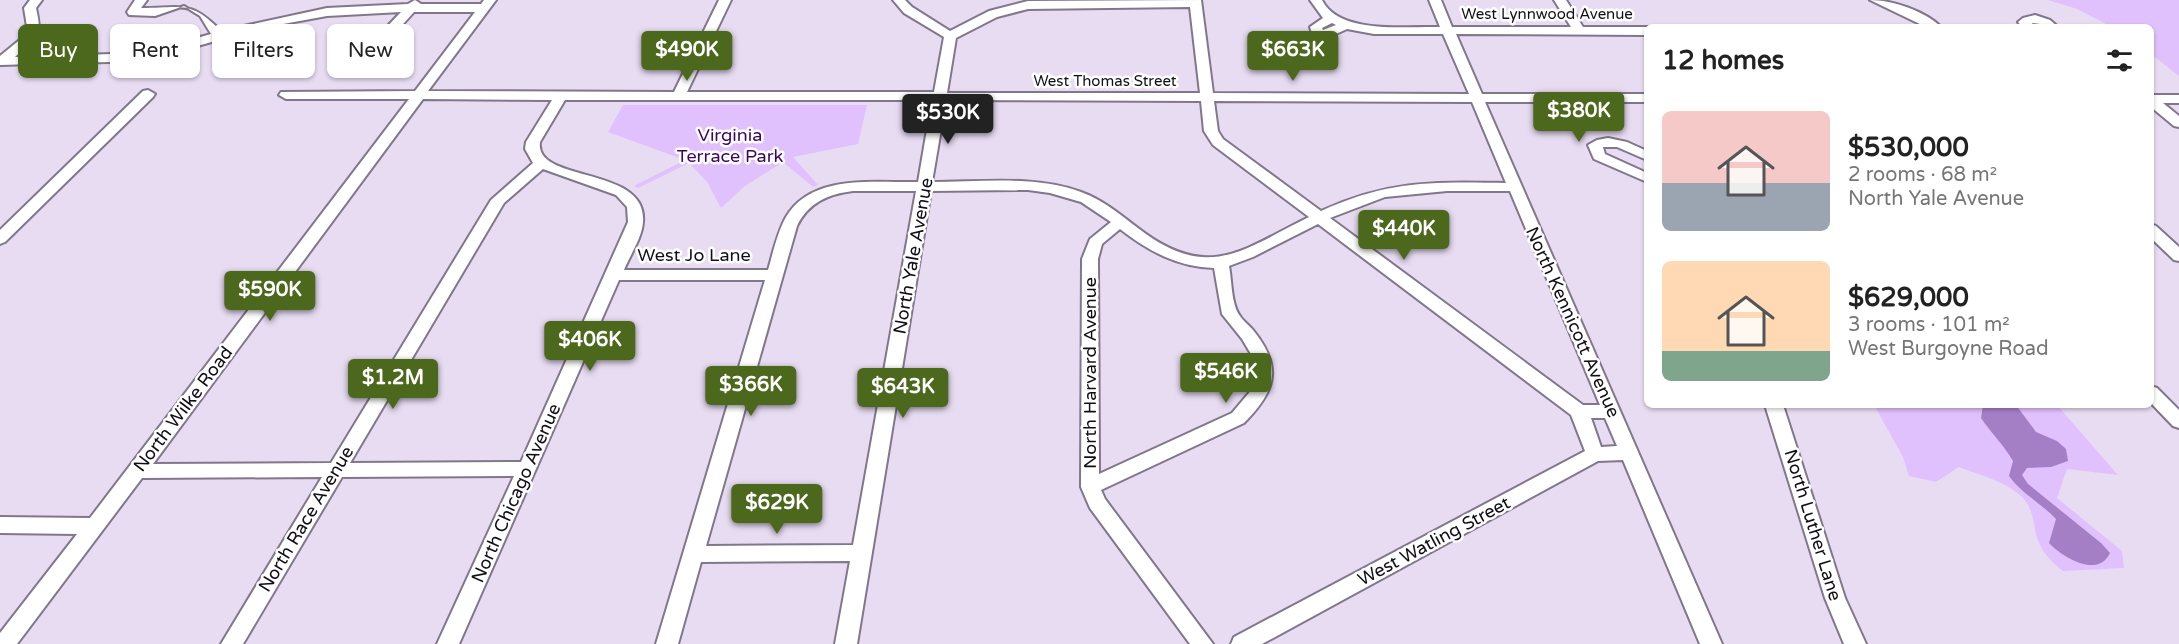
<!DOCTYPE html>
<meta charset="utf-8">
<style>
:root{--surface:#fff;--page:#f6f6f6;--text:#222;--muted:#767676;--accent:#4b681c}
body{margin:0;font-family:"Varela Round",sans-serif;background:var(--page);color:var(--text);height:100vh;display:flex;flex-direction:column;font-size:22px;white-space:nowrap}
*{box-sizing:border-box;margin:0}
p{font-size:20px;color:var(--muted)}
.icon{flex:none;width:33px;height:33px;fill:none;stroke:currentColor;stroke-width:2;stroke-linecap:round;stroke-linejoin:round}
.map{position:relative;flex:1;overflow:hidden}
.details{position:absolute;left:1644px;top:24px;width:510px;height:384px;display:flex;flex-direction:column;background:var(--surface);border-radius:9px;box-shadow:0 2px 4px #0004}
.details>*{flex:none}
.guide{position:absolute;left:18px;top:24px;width:570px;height:54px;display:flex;gap:12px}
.price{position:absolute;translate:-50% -51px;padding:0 14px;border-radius:6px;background:var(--accent);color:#fff;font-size:20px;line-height:39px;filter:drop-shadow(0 2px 3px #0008)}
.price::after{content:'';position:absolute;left:50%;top:36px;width:18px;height:14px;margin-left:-9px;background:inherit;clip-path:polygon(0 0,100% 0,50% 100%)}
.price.current{background:#222;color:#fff}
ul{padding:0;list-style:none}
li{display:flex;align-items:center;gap:18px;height:150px;padding:0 18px}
li span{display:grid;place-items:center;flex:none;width:168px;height:120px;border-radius:9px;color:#555}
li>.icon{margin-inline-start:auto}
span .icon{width:72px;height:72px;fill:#fffc;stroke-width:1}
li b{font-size:26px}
h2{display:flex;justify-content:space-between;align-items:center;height:72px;padding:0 18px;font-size:26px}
.tag{padding:0 21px;border-radius:9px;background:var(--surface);box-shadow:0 2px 4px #0004;font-size:21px;line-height:54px}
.tag.current{background:var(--accent);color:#fff}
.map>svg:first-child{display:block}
.green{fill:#e1c1fd}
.water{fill:#a57fc6}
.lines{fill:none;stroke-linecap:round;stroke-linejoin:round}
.minor-casing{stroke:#81778b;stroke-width:4}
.minor{fill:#fff;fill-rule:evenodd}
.labels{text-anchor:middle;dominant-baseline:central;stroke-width:5;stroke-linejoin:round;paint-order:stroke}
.far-street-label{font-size:15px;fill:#120e16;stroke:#fff}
.park-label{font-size:18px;fill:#3e035d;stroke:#fff}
.street-label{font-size:18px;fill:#120e16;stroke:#fff}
</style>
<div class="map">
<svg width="2179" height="644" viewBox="0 0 2179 644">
<rect width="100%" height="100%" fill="#e8dcf3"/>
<path class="green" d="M2048,0H2179V76L2151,54V27H2112L2077,9Z
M623,105H867L858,144L793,157L818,185L813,187L783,162L745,186L721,208L707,182L689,163L638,188L634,186L685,160L608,132Z
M1874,405H2057L2118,475L2067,469L2057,498L2122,551L2124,568L2063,571C2051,562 2042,552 2037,538C2033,524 2034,510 2023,498C2008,482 1979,475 1959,467L1936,482L1909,476L1903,457Z"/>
<path class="water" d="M1983,405H2016L2036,432L2057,441L2066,449L2068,461L2051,467L2027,468L2022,475L2028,484L2101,543L2110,553C2098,579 2062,557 2049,543L2056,519C2041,503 2022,494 2009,476L2013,461C2004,445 1991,433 1981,418Z"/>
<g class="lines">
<defs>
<path id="minor" d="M30,0H42L36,8C43,40 38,37 15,57L144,53L211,34L200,16L184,6L155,16L129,15L127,12L135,0H147L141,8C184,8 190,0 221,31L327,8L408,4L415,0L421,4H481L484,0H496L428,91L674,92L719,0H731L687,92H934L944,37L904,13L893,0H905L912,7L950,31L989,11L1028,1L1201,0L1213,93L1469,94L1443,34H1374L1347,29L1327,38L1313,36L1310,27L1323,18L1310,0H1322C1339,35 1407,26 1440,27L1429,0H1441L1452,27H1571L1554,0H1566L1583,27H1647V35L1456,34L1482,94H1647V102H1485L1722,644H1700L1623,460L1598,461L1262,644H1231L1234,637L1585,451L1571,415L1318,224L1253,257L1229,266C1232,281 1231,304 1240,316C1243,321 1249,325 1253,330C1283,367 1276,391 1244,423L1101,490L1105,499L1213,644H1190L1090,508L1081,487L1082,259L1090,239L1111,222L1081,202L1050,193L1028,190L931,191L857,644H835L850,561L701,562L678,644H656L765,280H619L459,644H437L514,476L342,477L243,644H221L322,477L142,478L17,644H0V633L77,534L0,533V517L90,518L409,99H286L279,95L281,92L415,91L475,12H414L394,34L400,39C389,54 365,65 350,50L367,35L382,32L401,12L327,16L256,29L265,51L244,62L226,59L215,41L145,61L0,65V56L28,33L24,8ZM1190,7L1200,93H947L956,38L997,17L1028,9ZM1332,23L1336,25L1323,30L1322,28ZM245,32L252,49L242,54L234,53L225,38ZM384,39L386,40L372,49H365L375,41ZM423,99L552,100L526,142L525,149L533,163L491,200L331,463L153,464ZM565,100H932L918,182C875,183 812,173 786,217C777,233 773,253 768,270H624C630,255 642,238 643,222C648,165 534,184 540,142ZM946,100L1201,101L1204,131L1213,145L1309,217C1247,247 1212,281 1146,234C1125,219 1106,201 1081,192C1035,175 981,182 932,182ZM1214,101L1472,102L1506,183C1433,182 1389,180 1321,211L1223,139L1218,131ZM543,169L616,195L627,207L628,222L521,462L350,463L504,203ZM853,191H916L853,545L706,546L797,226C808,203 828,194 853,191ZM1447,191H1510L1600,405H1583L1330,218L1385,197ZM1120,229C1148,251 1178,267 1214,268L1222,314L1242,339L1254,359L1256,369L1253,388L1232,413L1099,474L1098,259L1102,244ZM1591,418H1605L1617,446L1601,447Z
M1870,0C1892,0 1925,11 1941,27H1926Z
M2035,15L2050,20L2058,27C2048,27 2041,23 2032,23L2035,27H2022L2018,22L2023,18Z
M148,90L155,94L153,97L5,242L0,244V230L143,91Z
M2151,95H2179V103H2163L2179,116V127L2174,126L2151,107Z
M1608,138L1627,142L1647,151V160L1617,147H1603L1605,154L1647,173V182L1594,159L1588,145L1597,140Z
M2151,224L2156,226L2179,247V261L2174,260L2151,238Z
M2151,386L2157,388L2179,410V428L2173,426L2151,403Z
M1765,405H1783L1845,598L1866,644H1844L1825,598Z"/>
</defs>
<use href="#minor" class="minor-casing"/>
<use href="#minor" class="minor"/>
</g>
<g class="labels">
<g class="far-street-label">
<text x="1547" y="14">West Lynnwood Avenue</text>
<text x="1105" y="81">West Thomas Street</text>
</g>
<g class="park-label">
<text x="730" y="135">Virginia<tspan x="730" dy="21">Terrace Park</tspan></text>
</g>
<g class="street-label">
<text x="694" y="255">West Jo Lane</text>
<text transform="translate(913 256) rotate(-80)">North Yale Avenue</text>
<text transform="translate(1573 322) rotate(66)">North Kennicott Avenue</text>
<text transform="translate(1090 373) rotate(-90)">North Harvard Avenue</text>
<text transform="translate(183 409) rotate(-53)">North Wilke Road</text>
<text transform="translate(516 493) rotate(-66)">North Chicago Avenue</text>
<text transform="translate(306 519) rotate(-59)">North Race Avenue</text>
<text transform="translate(1813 525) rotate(73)">North Luther Lane</text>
<text transform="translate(1434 541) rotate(-28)">West Watling Street</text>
</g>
</g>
</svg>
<b class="price" style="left:687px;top:82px">$490K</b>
<b class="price" style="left:1293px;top:82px">$663K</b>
<b class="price" style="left:1579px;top:143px">$380K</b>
<b class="price current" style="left:948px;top:145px">$530K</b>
<b class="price" style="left:1404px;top:261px">$440K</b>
<b class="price" style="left:270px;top:322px">$590K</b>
<b class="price" style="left:590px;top:372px">$406K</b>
<b class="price" style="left:1226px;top:404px">$546K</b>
<b class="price" style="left:393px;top:410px">$1.2M</b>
<b class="price" style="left:751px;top:417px">$366K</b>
<b class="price" style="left:903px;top:419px">$643K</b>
<b class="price" style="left:777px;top:535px">$629K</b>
<div class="guide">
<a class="tag current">Buy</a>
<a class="tag">Rent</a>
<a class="tag">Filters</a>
<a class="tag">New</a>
</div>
<section class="details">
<h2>12 homes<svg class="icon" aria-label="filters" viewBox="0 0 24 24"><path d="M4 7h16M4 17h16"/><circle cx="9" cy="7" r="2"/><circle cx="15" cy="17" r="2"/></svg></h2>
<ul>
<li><span style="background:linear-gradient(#f6c9c9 60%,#9aa5b1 0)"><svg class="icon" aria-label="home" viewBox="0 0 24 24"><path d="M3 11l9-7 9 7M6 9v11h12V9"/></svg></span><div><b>$530,000</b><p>2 rooms · 68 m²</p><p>North Yale Avenue</p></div></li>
<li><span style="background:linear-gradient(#ffd9b3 75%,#7fa58c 0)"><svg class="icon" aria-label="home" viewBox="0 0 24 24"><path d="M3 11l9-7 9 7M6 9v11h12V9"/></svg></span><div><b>$629,000</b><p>3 rooms · 101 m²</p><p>West Burgoyne Road</p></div></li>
</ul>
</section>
</div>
